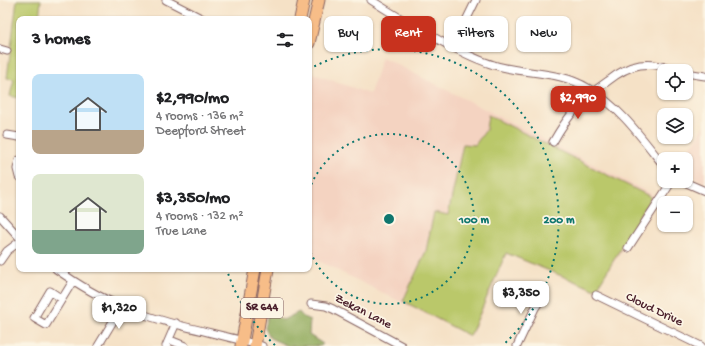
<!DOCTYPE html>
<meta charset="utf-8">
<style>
:root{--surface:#fff;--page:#f2f2f2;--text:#202124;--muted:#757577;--accent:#c8321e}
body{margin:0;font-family:"Gochi Hand",sans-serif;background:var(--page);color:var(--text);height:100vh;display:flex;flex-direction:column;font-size:15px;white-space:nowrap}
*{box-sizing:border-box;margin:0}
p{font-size:13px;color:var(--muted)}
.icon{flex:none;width:22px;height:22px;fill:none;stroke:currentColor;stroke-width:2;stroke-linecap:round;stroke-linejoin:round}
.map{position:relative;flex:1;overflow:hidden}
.sheet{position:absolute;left:16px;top:16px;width:296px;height:256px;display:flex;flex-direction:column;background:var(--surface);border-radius:8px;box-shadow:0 1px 3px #0004}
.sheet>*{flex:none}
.banner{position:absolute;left:324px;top:16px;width:321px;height:36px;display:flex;gap:8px}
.controls{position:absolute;left:657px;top:64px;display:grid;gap:8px}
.controls a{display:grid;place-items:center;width:36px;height:36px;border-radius:8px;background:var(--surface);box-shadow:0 1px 3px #0004;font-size:20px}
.price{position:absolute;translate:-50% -34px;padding:0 9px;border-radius:8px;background:#fff;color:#222;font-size:13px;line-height:26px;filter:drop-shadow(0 1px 2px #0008)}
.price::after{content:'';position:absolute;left:50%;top:24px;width:12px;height:9px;margin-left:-6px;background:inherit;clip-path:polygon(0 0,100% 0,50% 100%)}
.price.on{background:var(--accent);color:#fff}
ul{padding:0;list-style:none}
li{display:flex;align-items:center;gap:12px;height:100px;padding:0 16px}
li span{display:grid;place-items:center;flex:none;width:112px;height:80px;border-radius:8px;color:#555}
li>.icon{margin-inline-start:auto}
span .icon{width:48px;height:48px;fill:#fffc;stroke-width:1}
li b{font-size:17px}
h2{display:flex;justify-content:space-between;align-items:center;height:48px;padding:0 16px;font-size:17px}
.pill{padding:0 14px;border-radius:8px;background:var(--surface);box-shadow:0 1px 3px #0004;font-size:14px;line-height:36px}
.pill.on{background:var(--accent);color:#fff}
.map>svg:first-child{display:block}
.built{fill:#f4d3c1}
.green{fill:#bac86a;stroke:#82744a}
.forest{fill:#93ac5e;stroke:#6e6644}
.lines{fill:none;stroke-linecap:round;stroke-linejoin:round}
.minor-casing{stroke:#866361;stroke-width:9}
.primary-casing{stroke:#866361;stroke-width:13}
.minor{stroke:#fff;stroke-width:7}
.primary{stroke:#f7bd88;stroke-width:11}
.ring{fill:none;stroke:#0f766e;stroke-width:2;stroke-dasharray:2 4}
.labels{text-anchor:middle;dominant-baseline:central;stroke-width:3.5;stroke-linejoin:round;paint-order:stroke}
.shield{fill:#fcf5e5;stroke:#7f5f63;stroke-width:1}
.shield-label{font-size:12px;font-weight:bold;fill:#4a1f2b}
.street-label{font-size:13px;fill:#4a1f2b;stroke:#fcf5e5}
.centre{fill:#0f766e;stroke:#fcf5e5;stroke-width:2}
.ring-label{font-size:12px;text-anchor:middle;font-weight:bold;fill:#0f766e;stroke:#fcf5e5;stroke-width:3.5;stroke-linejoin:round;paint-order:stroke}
</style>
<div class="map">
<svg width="705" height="346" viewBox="0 0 705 346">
<rect width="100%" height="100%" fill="#fcf5e5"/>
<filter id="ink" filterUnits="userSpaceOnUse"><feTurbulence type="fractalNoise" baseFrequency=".025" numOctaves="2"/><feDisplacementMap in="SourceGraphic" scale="8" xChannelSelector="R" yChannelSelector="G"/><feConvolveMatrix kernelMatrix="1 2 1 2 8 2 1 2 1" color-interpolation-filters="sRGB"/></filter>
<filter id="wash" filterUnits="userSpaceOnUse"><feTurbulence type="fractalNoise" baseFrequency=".012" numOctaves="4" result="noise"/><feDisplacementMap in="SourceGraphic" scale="16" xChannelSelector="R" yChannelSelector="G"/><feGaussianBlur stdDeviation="0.9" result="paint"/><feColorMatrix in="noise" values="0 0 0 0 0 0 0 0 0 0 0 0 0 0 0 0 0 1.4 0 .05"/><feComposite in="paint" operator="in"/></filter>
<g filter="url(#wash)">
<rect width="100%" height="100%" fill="#f5e1c6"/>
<path class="built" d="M382,57L657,197L595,291L507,254L471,337L309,256V72L370,94Z
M705,125V183L686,173V159H683Z"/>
<path class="green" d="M17,0H41L39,19H19V98L10,96L14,79L7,78Z
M488,115L651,197L596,290L506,253L470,336L403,301L426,251L434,212L448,215L463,144L475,145L486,130Z"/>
<path class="forest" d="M269,312L283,320L299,312L303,317L310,320L309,335L323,344L321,346H288L270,338L265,328Z"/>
</g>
<g filter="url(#ink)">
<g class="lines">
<defs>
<path id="minor" d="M166,0L203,19
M371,0C397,17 422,31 450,46C464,53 479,61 494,65C526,75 558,70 588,88C620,107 641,137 664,166
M453,47L476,0
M0,49L7,51
M686,73L705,76
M7,135L19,137
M553,142C568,115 583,98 608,81C618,73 628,67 640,65C654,63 666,67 679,71
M19,160L17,169L19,177
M682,181L705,191
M0,216L19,237
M628,248L672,181
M0,261L7,251L19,242
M56,269C76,283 96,296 119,305C164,325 215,332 262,346
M596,295L701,346
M62,299L50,291L34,318L46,325L73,281
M311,304L326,306L333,309L402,346
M170,340L185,346
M98,346L115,318L119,306
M166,346L176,323
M517,346L535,308L544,295"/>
<path id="primary" d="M300,19L304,0
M309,43L319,0
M241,346L255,269
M255,346L268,269"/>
</defs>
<use href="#minor" class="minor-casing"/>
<use href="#primary" class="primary-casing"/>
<use href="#minor" class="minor"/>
<use href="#primary" class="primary"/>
</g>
</g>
<g class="ring">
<path d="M309 190A85 85 0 1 1 309 248"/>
<path d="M275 345A170 170 0 0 1 227 270M309 69A170 170 0 0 1 503 345"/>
</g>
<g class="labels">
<rect class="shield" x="241" y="298" width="42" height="20" rx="3"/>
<g class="shield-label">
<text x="262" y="308">SR 644</text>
</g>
<g class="street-label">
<text transform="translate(654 310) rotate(26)">Cloud Drive</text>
<text transform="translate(363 312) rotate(27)">Zekan Lane</text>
</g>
</g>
<circle cx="389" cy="219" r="6" class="centre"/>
<g class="ring-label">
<text x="474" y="223">100 m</text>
<text x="559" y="223">200 m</text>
</g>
</svg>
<div class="controls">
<a><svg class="icon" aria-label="locate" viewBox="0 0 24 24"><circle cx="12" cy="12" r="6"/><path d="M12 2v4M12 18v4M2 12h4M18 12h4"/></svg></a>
<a><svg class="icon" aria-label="layers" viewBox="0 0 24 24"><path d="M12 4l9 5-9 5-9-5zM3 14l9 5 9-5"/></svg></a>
<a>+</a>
<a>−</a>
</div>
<b class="price on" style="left:578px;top:120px">$2,990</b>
<b class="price" style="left:521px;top:315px">$3,350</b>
<b class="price" style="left:119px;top:330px">$1,320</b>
<div class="banner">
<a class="pill">Buy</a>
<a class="pill on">Rent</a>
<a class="pill">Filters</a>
<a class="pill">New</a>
</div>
<section class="sheet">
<h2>3 homes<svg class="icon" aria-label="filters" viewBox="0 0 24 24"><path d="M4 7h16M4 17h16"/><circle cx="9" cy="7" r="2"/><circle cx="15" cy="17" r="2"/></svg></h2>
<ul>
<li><span style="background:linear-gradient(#bfe0f5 70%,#b9a48a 0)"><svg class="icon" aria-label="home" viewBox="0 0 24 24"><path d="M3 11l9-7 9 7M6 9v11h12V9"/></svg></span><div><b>$2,990/mo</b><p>4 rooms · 136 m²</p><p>Deepford Street</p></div></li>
<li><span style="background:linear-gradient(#dfe7d0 70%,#7fa58c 0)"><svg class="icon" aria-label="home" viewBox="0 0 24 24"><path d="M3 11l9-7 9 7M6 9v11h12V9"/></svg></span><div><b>$3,350/mo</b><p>4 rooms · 132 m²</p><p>True Lane</p></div></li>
</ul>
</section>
</div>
